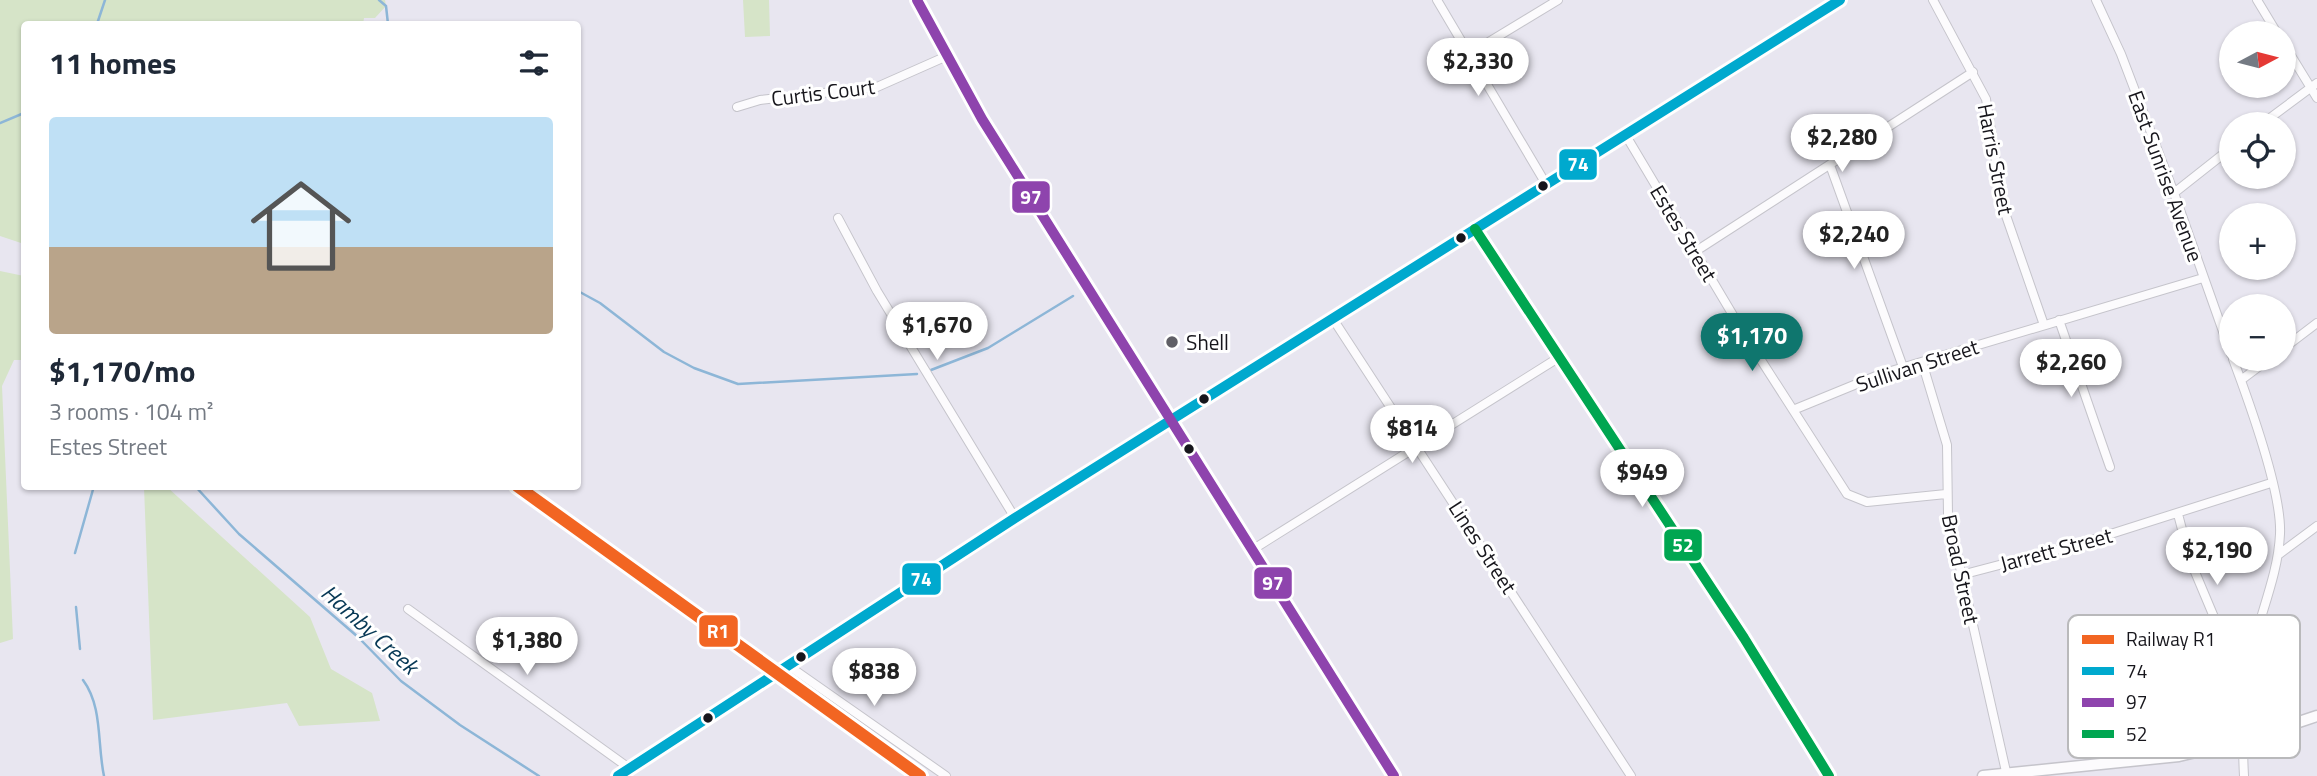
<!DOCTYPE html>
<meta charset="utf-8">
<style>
:root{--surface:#fff;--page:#f6f6f7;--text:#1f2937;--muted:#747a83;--accent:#0f766e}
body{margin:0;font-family:"Titillium Web",sans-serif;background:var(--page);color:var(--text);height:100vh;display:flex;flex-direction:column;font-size:26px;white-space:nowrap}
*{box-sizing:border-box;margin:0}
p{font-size:23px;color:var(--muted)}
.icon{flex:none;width:38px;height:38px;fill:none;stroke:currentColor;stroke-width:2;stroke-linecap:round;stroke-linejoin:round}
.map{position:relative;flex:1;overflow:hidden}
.drawer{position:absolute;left:21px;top:21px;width:560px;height:469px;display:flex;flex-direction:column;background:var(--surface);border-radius:7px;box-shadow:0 2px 5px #0004}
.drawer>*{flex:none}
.needle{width:46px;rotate:83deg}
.controls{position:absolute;left:2219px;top:21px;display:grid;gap:14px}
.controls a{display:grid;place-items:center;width:77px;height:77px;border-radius:50%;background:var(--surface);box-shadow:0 2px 5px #0004;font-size:35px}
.price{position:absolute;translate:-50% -60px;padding:0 16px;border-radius:24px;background:#fff;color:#222;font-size:23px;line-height:46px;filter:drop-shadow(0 2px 4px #0008)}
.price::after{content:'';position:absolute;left:50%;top:42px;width:21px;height:16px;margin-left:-10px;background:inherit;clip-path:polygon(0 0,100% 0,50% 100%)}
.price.selected{background:var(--accent);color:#fff}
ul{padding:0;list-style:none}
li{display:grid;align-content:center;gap:14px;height:371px;padding:0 28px}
li span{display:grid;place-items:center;height:217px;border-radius:7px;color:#555}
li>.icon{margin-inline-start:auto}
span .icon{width:126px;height:126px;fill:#fffc;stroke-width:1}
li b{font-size:30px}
h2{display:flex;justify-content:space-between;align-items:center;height:84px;padding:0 28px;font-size:30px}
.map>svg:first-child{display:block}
.green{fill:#d6e4c8}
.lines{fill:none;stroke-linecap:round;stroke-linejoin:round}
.stream{stroke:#8db6d7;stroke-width:2.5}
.street-casing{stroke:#c5c4cb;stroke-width:10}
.secondary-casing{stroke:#c5c4cb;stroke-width:13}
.primary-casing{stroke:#c5c4cb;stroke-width:15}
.street{stroke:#fcfbfd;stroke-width:8}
.secondary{stroke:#fcfbfd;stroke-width:10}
.primary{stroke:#fcfbfd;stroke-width:12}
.bus-1-casing{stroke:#fff;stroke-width:16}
.bus-2-casing{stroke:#fff;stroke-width:16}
.bus-3-casing{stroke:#fff;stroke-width:16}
.bus-1{stroke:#00a9ce;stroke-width:10}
.bus-2{stroke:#8e44ad;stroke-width:10}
.bus-3{stroke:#00a651;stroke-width:10}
.rail-1-casing{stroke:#fff;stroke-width:18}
.rail-1{stroke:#f26522;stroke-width:12}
.bus-dot{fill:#17161c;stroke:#fff;stroke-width:2.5}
.poi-dot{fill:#605f66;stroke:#fff;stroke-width:2.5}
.labels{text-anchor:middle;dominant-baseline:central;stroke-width:6;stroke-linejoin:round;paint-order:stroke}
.street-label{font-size:21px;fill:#17161c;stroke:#fff}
.poi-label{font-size:21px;fill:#17161c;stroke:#fff;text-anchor:start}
.water-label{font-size:23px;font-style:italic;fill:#073855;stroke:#fff}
.key{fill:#fff;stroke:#b9b9bb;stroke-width:2}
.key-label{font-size:19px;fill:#17161c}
.line-badge{stroke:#fff;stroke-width:2.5}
.badge-label{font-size:19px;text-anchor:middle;font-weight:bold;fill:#fff}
</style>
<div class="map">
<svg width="2317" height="776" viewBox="0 0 2317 776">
<rect width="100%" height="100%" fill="#e8e6f0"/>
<path class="green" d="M0,0H385L386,6L375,18H364L363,24H24V244L0,236Z
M743,0H769L770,36L745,37Z
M0,271L24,276V360H14L2,386L13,639L0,643Z
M144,487H167L310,617L331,669L372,693L380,721L299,726L287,703L153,720Z"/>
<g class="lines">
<path class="stream" d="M379,0L386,6L388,24
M97,24L105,0
M0,123L24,113
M578,291L600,303L664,352L694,368L738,384L917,374
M931,370L988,348L1073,296
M195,486L239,534L358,637L401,681L460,725L539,776
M75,553L94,486
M76,607L80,649
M83,680C103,707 97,744 104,776"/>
<defs>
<path id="street" d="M1437,0L1546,184
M1933,0L1986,99L2003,207L2044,325
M2096,0L2121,54L2174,193L2231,354
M2257,0L2277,33
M2284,44L2317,98
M1469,54L1558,0
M737,107L760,100L877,87L947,56
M2262,124L2317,83
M1625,134L1743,332L1847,494L1867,502L1946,494
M1830,165L1903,367
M2174,193L2231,148
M838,218L877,291L1015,518
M1475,229L1744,638L1829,776
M1696,251L1973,72
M1333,319L1631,776
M2059,320L2110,467
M2284,348L2317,323
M2233,359C2248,399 2282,493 2280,534C2278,578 2257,620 2249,664C2243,700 2242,739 2244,776
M1922,362L1947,445L1948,514L2007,776
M2241,380L2269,359
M1793,410L1881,374L2203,278
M2178,514L2190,560L2227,648L2249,665
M1252,550L1558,358
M2278,555L2317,526
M1961,575L2076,545L2271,483
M408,609L629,768
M786,664L946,776"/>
<path id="secondary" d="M917,0L982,119L1394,776
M1983,776L2179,756L2242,741L2317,716"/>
<path id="primary" d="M618,776L1015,518L1840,0"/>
</defs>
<use href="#street" class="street-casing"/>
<use href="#secondary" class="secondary-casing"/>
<use href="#primary" class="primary-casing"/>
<use href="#street" class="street"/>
<use href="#secondary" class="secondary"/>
<use href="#primary" class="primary"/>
<defs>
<path id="bus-1" d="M618,776L1015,518L1840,0"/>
<path id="bus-2" d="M917,0L982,119L1394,776"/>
<path id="bus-3" d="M1475,229L1744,638L1829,776"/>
</defs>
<use href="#bus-1" class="bus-1-casing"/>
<use href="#bus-2" class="bus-2-casing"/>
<use href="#bus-3" class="bus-3-casing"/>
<use href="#bus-1" class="bus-1"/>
<use href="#bus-2" class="bus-2"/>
<use href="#bus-3" class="bus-3"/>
<defs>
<path id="rail-1" d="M517,486L920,776"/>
</defs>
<use href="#rail-1" class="rail-1-casing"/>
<use href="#rail-1" class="rail-1"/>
</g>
<g class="bus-dot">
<circle cx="1543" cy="186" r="6"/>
<circle cx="1461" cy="238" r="6"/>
<circle cx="1204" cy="399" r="6"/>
<circle cx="1189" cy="449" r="6"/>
<circle cx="801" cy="657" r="6"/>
<circle cx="708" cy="718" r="6"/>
</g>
<circle class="poi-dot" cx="1172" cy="342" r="7"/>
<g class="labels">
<g class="street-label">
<text transform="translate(823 92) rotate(-7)">Curtis Court</text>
<text transform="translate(1996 159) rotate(79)">Harris Street</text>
<text transform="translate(2166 176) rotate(70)">East Sunrise Avenue</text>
<text transform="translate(1684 233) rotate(59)">Estes Street</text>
<text transform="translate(1917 365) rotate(-18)">Sullivan Street</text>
<text transform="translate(1483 547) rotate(57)">Lines Street</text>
<text transform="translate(2056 549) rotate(-15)">Jarrett Street</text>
<text transform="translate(1961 569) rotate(78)">Broad Street</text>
</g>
<g class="poi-label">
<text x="1186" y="342">Shell</text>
</g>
<g class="water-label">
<text transform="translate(370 629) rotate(42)">Hamby Creek</text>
</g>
</g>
<rect x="2068" y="615" width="232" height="143" rx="10" class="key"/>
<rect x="2082" y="635" width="32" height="9" fill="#f26522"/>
<rect x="2082" y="667" width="32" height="8" fill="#00a9ce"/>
<rect x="2082" y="698" width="32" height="9" fill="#8e44ad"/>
<rect x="2082" y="730" width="32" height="8" fill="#00a651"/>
<g class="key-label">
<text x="2126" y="646">Railway R1</text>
<text x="2126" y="678">74</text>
<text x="2126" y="709">97</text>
<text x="2126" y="741">52</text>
</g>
<g class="line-badge">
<rect x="1558" y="148" width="40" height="33" rx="7" fill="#00a9ce"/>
<rect x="1011" y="180" width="40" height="34" rx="7" fill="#8e44ad"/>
<rect x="1663" y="528" width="40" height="34" rx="7" fill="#00a651"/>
<rect x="901" y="562" width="41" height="34" rx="7" fill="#00a9ce"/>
<rect x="1253" y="566" width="40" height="34" rx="7" fill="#8e44ad"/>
<rect x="698" y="614" width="41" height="34" rx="7" fill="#f26522"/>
</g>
<g class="badge-label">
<text x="1578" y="171">74</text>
<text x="1031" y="204">97</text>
<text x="1683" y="552">52</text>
<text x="921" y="586">74</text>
<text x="1273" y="590">97</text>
<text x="718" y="638">R1</text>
</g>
</svg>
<div class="controls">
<a><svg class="needle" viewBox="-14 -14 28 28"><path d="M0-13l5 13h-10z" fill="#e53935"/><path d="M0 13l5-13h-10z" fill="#747a83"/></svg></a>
<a><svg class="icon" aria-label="locate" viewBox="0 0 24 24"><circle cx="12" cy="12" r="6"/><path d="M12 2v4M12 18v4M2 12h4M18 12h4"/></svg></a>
<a>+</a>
<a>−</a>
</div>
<b class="price" style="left:1478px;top:98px">$2,330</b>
<b class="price" style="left:1842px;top:174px">$2,280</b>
<b class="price" style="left:1854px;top:271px">$2,240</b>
<b class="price" style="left:937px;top:362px">$1,670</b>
<b class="price selected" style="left:1752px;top:373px">$1,170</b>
<b class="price" style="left:2071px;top:399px">$2,260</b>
<b class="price" style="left:1412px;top:465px">$814</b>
<b class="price" style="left:1642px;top:509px">$949</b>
<b class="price" style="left:2217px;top:587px">$2,190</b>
<b class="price" style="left:527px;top:677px">$1,380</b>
<b class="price" style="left:874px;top:708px">$838</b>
<section class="drawer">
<h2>11 homes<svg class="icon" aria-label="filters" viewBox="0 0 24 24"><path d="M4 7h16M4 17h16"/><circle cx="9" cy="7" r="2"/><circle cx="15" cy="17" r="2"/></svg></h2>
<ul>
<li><span style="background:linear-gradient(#bfe0f5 60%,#b9a48a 0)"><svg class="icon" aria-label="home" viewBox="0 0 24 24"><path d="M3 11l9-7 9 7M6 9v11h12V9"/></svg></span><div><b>$1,170/mo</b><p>3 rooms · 104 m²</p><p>Estes Street</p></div></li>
</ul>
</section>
</div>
